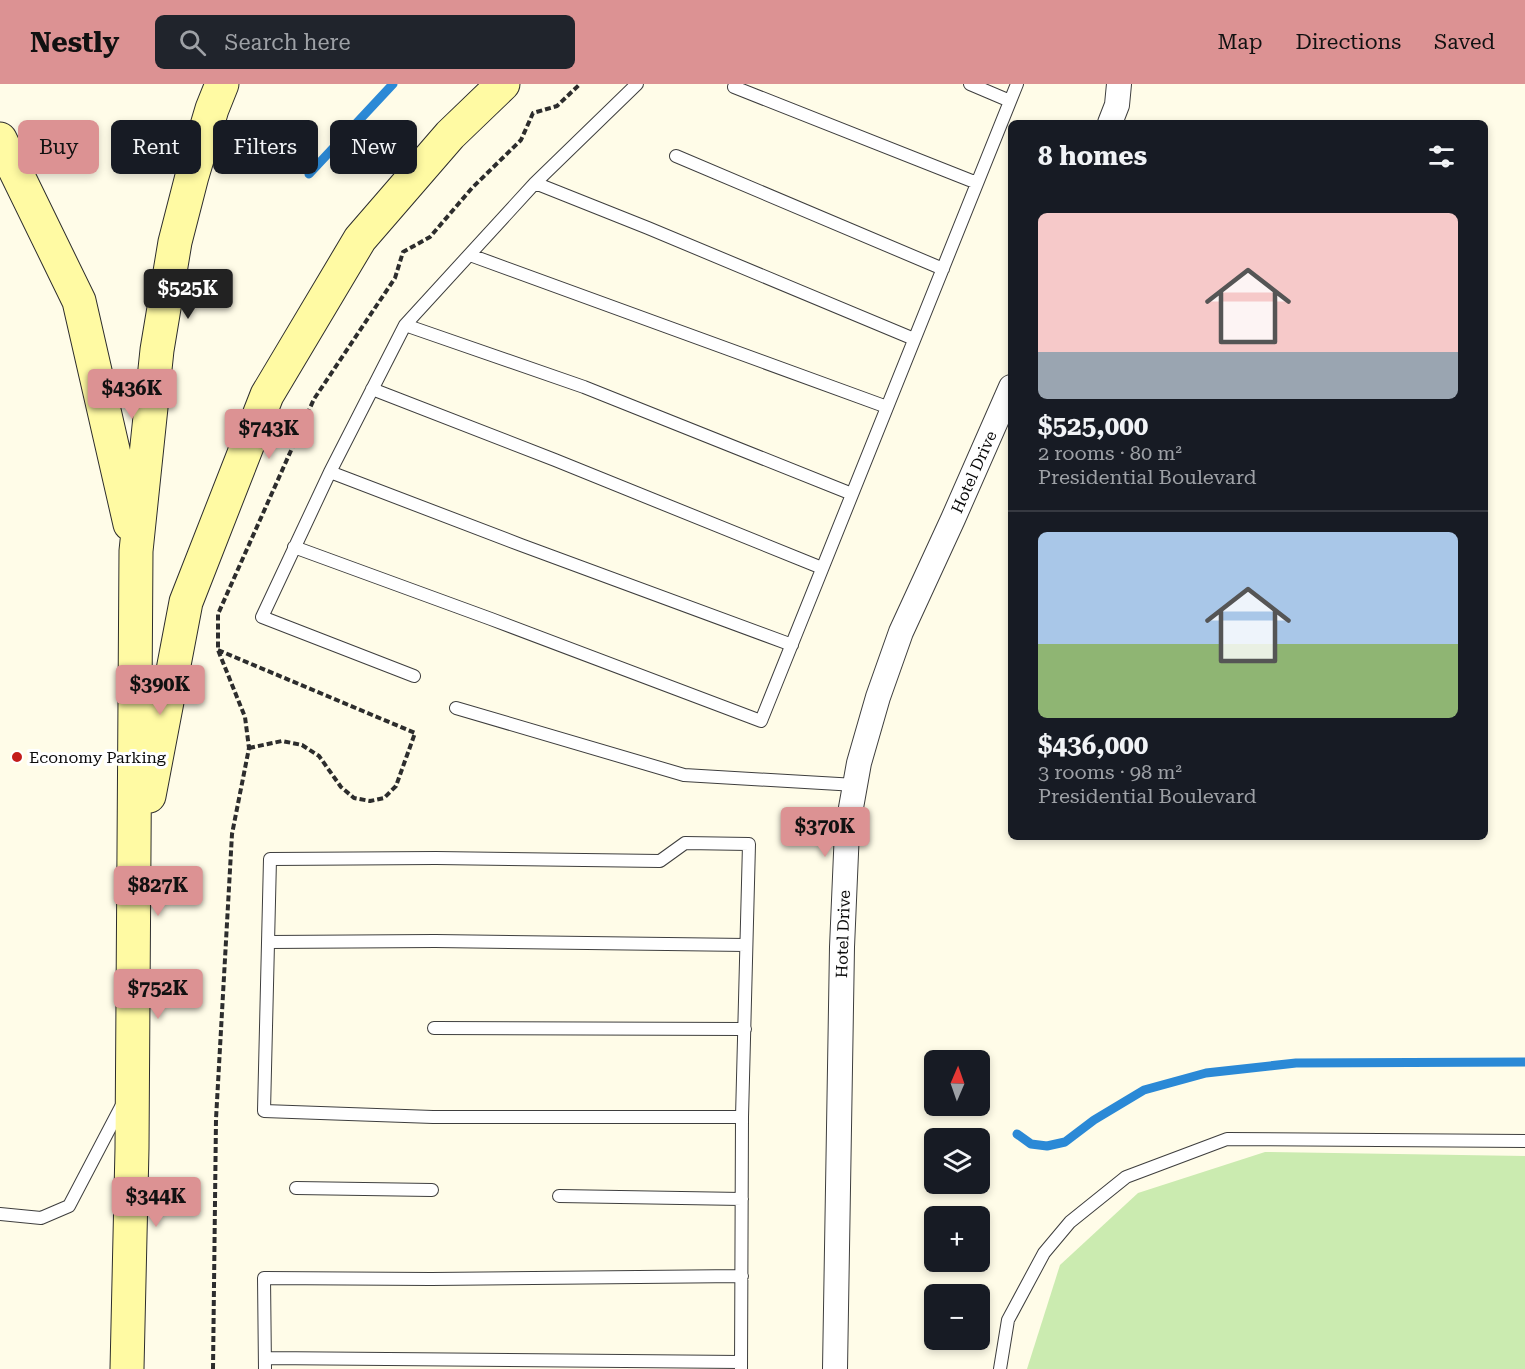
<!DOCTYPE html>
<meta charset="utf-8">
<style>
:root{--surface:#171b24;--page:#20242c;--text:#f1f3f6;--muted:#9ea1a6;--line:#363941;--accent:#dc9293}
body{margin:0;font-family:"Roboto Serif",serif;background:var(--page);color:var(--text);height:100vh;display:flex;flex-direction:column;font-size:22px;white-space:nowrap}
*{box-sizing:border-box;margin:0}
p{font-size:20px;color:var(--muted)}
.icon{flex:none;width:33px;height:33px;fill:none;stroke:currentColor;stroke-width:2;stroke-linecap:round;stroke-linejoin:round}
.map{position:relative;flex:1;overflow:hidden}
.side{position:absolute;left:1008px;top:36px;width:480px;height:720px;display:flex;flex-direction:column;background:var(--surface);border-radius:9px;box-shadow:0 3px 9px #0003}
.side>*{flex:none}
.banner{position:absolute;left:18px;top:36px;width:570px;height:54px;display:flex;gap:12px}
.needle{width:39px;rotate:2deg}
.fabs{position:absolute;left:924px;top:966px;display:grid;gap:12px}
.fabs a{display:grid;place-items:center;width:66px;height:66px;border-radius:9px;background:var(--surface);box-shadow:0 3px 9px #0003;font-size:30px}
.price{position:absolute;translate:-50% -51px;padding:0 14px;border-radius:6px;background:var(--accent);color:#111;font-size:20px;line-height:39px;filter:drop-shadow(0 2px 3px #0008)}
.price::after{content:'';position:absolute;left:50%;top:36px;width:18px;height:14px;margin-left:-9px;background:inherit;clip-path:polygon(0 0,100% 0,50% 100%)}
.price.current{background:#222;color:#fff}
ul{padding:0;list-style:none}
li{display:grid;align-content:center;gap:12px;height:318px;padding:0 30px}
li+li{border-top:2px solid var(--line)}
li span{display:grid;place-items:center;height:186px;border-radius:9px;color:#555}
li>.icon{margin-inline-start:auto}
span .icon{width:108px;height:108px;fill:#fffc;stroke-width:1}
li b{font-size:26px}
h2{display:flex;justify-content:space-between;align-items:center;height:72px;padding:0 30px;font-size:26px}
.chip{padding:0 21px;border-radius:9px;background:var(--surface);box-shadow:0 3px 9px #0003;font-size:21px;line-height:54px}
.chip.current{background:var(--accent);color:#111}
header{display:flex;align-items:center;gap:36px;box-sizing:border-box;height:84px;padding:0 30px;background:var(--accent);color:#111}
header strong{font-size:28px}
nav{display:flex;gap:33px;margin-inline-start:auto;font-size:21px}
.search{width:420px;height:54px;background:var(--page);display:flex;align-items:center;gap:15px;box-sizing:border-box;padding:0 21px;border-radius:9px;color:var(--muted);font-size:22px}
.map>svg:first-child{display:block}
.green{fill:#cbebb0}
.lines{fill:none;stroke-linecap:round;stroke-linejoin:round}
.stream{stroke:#2b89d6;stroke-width:9}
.service-casing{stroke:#3e3e3e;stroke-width:14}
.minor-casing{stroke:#3e3e3e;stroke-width:26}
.secondary-casing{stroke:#2d2d2d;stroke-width:35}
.path{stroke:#2d2d2d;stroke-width:4;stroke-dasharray:6 3;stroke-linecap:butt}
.service{stroke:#fff;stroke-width:12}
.minor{stroke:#fff;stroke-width:24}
.secondary{stroke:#fffaa3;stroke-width:33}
.poi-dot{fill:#c31c1b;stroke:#fff;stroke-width:2}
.labels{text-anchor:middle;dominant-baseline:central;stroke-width:6;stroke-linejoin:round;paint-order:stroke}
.street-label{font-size:16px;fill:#0b0b0b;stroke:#fff}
.poi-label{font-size:16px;fill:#0b0b0b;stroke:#fff;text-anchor:start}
</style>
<header>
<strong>Nestly</strong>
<div class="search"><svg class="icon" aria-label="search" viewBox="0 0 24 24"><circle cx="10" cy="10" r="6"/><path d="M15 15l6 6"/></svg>Search here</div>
<nav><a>Map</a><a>Directions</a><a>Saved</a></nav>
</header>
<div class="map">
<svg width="1525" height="1285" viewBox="0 0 1525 1285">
<rect width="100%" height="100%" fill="#fffce8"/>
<path class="green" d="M1265,1068L1525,1072V1285H1027L1060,1181L1138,1109Z"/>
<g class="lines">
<path class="stream" d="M309,90L393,0
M1017,1050L1031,1060L1047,1062L1065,1058L1094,1036L1144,1006L1206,989L1296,979L1525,978"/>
<defs>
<path id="service" d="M970,0L1010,17
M734,3L977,99
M676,72L943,185
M535,99L648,144L914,255
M470,171L887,323
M405,241L584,303L852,410
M372,305L555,376L822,484
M330,388L521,461L792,561
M294,463L491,535L761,637L1017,0
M414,592L262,533L330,388L405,241L535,99L637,0
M456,624L684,691L856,701
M268,858L435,857L746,861
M434,944L745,945
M296,1104L432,1106
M559,1112L742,1115
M0,1130L41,1134L69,1122L123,1019
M265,1274L741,1278
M265,1285L264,1194L431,1195L742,1192
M741,1285L742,1033L749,760L685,759L660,777L436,774L270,775L264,1027L433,1033H742
M1000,1285L1008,1236L1044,1169L1070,1138L1126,1093L1227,1055L1525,1057"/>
<path id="minor" d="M1110,39L1117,21L1119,0
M835,1285L842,863L847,746L859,679L878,613L901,548L953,435L1011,303"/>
<path id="secondary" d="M0,55L79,217L130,440
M149,712L186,518L267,311L360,155L450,51L503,0
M127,1285L132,1064L136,467L157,266L175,158L192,92L212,25L222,0"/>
</defs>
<use href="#service" class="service-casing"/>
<use href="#minor" class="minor-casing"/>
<use href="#secondary" class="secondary-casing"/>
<path class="path" d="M218,566L415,649L396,702L384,714L370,717L354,714L341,703L319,672L302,661L282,657L249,664
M213,1285L216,1035L232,750L249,664L245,633L218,566V530L314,315L395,194L403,168L430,153L472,104L521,56L533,29L557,22L580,0"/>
<use href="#service" class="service"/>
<use href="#minor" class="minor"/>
<use href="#secondary" class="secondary"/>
</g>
<circle class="poi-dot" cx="17" cy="673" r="6"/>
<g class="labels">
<g class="street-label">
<text transform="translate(974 388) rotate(-66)">Hotel Drive</text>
<text transform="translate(843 850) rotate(-88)">Hotel Drive</text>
</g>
<g class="poi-label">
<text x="29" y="673">Economy Parking</text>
</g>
</g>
</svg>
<div class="fabs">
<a><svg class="needle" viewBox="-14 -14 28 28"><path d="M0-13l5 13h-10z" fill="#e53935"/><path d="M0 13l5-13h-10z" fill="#9ea1a6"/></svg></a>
<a><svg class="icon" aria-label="layers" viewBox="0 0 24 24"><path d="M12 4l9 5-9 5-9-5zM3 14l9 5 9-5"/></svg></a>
<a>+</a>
<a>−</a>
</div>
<b class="price current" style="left:188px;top:236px">$525K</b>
<b class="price" style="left:132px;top:336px">$436K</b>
<b class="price" style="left:269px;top:376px">$743K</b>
<b class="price" style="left:160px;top:632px">$390K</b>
<b class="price" style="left:825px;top:774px">$370K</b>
<b class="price" style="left:158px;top:833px">$827K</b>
<b class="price" style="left:158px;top:936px">$752K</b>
<b class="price" style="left:156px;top:1144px">$344K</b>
<div class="banner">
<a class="chip current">Buy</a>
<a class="chip">Rent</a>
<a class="chip">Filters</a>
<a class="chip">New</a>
</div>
<section class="side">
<h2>8 homes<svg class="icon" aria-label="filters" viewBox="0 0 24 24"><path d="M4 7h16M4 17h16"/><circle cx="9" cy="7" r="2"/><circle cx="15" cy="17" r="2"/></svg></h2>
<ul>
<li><span style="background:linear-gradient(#f6c9c9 75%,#9aa5b1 0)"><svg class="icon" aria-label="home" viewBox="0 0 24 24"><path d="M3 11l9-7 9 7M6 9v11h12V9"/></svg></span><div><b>$525,000</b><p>2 rooms · 80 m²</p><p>Presidential Boulevard</p></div></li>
<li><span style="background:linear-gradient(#a9c7e8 60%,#8fb573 0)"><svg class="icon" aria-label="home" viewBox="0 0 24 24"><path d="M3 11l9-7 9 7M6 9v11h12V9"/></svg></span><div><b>$436,000</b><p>3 rooms · 98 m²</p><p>Presidential Boulevard</p></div></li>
</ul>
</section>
</div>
